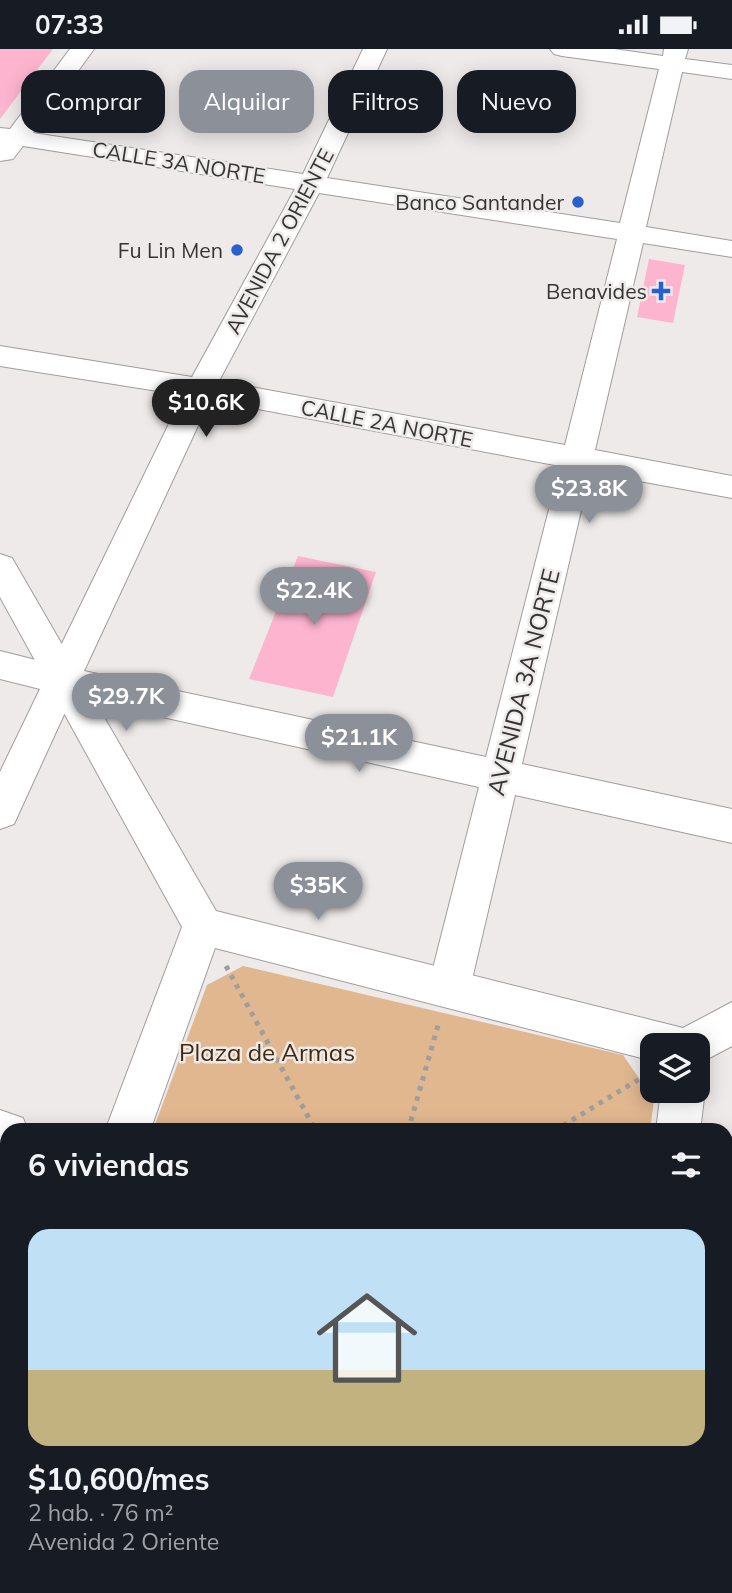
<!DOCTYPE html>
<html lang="es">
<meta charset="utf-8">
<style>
:root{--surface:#171b24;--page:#242831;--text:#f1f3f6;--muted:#9ea1a6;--line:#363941;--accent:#8c9099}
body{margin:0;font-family:Mulish,sans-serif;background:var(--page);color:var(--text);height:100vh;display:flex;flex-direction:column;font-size:26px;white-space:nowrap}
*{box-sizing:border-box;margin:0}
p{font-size:23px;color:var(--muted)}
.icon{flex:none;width:38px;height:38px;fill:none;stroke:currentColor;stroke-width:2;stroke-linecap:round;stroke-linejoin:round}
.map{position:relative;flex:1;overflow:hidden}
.panel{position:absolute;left:0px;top:1074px;width:733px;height:471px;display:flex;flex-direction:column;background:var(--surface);border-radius:21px 21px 0 0;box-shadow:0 4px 18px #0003}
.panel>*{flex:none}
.top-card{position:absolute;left:21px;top:21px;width:691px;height:63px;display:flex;gap:14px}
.tools{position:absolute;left:640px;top:984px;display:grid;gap:14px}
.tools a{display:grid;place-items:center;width:70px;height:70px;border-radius:14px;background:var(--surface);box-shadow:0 4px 18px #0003;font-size:35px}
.price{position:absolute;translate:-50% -60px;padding:0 16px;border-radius:24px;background:var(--accent);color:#fff;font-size:23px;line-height:46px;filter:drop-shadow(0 2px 4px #0008)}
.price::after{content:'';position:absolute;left:50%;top:42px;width:21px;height:16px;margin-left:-10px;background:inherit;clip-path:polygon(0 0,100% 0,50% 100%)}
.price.active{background:#222;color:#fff}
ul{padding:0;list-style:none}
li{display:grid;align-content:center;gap:14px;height:371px;padding:0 28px}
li+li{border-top:2px solid var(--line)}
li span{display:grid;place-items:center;height:217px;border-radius:21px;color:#555}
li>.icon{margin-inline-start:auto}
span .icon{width:126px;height:126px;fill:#fffc;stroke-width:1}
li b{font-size:30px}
h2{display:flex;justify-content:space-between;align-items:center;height:84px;padding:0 28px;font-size:30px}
.chip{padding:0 24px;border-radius:21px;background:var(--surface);box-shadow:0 4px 18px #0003;font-size:24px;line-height:63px}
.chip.active{background:var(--accent);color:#fff}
.status{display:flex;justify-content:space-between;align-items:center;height:49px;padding:0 35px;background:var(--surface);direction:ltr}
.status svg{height:19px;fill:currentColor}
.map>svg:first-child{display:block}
.green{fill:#e0b78f}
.building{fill:#fdb5cf}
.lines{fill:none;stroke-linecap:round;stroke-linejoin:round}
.minor-casing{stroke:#a19d9d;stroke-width:2}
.major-casing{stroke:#a19d9d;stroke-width:2}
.path{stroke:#a09d9d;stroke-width:5;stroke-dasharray:4.5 6;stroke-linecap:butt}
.minor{fill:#fff;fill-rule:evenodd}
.major{fill:#fff;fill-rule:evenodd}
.poi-dot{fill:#2860cd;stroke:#eeeaea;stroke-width:2.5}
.labels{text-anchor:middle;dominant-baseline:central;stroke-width:5;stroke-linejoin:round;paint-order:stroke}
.far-street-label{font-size:21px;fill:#353333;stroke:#eeeaea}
.far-poi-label{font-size:21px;fill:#353333;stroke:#eeeaea;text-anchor:end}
.street-label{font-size:24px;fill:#353333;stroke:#eeeaea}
.park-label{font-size:24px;fill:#442a0d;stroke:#eeeaea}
</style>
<div class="status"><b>07:33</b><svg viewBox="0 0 49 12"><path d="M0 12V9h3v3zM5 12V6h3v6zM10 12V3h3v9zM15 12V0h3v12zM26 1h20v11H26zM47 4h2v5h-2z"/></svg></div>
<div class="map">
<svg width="732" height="1544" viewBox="0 0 732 1544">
<rect width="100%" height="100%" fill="#eeeaea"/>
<path class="green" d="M243,917L623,1006L654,1051L650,1081H153L207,936Z"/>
<path class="building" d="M0,0H53L0,70Z
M649,210L685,216L673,274L637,268Z
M298,507L376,523L333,648L249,630Z"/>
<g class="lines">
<defs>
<path id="minor" d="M70,0H94L33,84L303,125L363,0H387L327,129L620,174L659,20L562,7L554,5L550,0H614L663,7L664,0H688L685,10L732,16V30L682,23L646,178L732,192V208L643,194L595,401L732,427V449L590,423L522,715L732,760V794L515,746L470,939L464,953L449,959L434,953L428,939L479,738L72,648L14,775L0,780V723L40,640L0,630V602L52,615L183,346L0,317V297L192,328L295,140L23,97L13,110L0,112V79L10,80ZM319,144L617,190L565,396L219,332ZM210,351L560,417L486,708L84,622Z
M726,1255L732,1257V1305L726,1303Z
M248,1538H302L301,1544H247Z"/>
<path id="major" d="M0,505L12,509L216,862L683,979L732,953V997L698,1015V996H653V1012L215,899L150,1082H105L182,878L0,548Z
M698,1026L705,1041L700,1082H656L661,1041H698Z
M0,1061L23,1069L28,1082H7V1107L0,1105Z
M7,1378V1444L0,1441V1381Z
M348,1538H417L419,1544H351Z
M593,1538H647V1544H593Z"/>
</defs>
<use href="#minor" class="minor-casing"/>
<use href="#major" class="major-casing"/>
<path class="path" d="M226,917L316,1082
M408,1082L439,973
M554,1082L646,1026
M568,1538L571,1544"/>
<use href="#minor" class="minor"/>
<use href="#major" class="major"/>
</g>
<g class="poi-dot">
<circle cx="578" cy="153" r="7"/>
<circle cx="237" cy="201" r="7"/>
<path d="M657.5 231.5h7v7h7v7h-7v7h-7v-7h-7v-7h7z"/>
</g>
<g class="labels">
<g class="far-street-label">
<text transform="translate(179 113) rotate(9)">CALLE 3A NORTE</text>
<text transform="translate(279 192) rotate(-62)">AVENIDA 2 ORIENTE</text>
<text transform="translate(387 374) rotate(11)">CALLE 2A NORTE</text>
</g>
<g class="far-poi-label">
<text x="564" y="153">Banco Santander</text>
<text x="223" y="201">Fu Lin Men</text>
<text x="647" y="242">Benavides</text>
</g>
<g class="street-label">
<text transform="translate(523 633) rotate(-76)">AVENIDA 3A NORTE</text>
</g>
<g class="park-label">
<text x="267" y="1003">Plaza de Armas</text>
</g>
</g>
</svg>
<div class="tools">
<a><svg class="icon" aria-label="layers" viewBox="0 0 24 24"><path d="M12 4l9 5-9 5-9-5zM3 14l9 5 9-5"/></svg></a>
</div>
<b class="price active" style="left:206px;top:390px">$10.6K</b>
<b class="price" style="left:589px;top:476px">$23.8K</b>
<b class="price" style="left:314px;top:578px">$22.4K</b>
<b class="price" style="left:126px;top:684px">$29.7K</b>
<b class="price" style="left:359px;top:725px">$21.1K</b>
<b class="price" style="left:318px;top:873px">$35K</b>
<div class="top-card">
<a class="chip">Comprar</a>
<a class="chip active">Alquilar</a>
<a class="chip">Filtros</a>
<a class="chip">Nuevo</a>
</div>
<section class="panel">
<h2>6 viviendas<svg class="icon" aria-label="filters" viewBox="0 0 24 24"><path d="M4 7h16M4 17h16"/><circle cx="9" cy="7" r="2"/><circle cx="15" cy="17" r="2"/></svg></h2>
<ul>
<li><span style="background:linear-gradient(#bfe0f5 65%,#c2b280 0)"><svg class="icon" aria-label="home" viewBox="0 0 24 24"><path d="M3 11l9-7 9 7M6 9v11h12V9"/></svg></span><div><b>$10,600/mes</b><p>2 hab. · 76 m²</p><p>Avenida 2 Oriente</p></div></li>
</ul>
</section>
</div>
